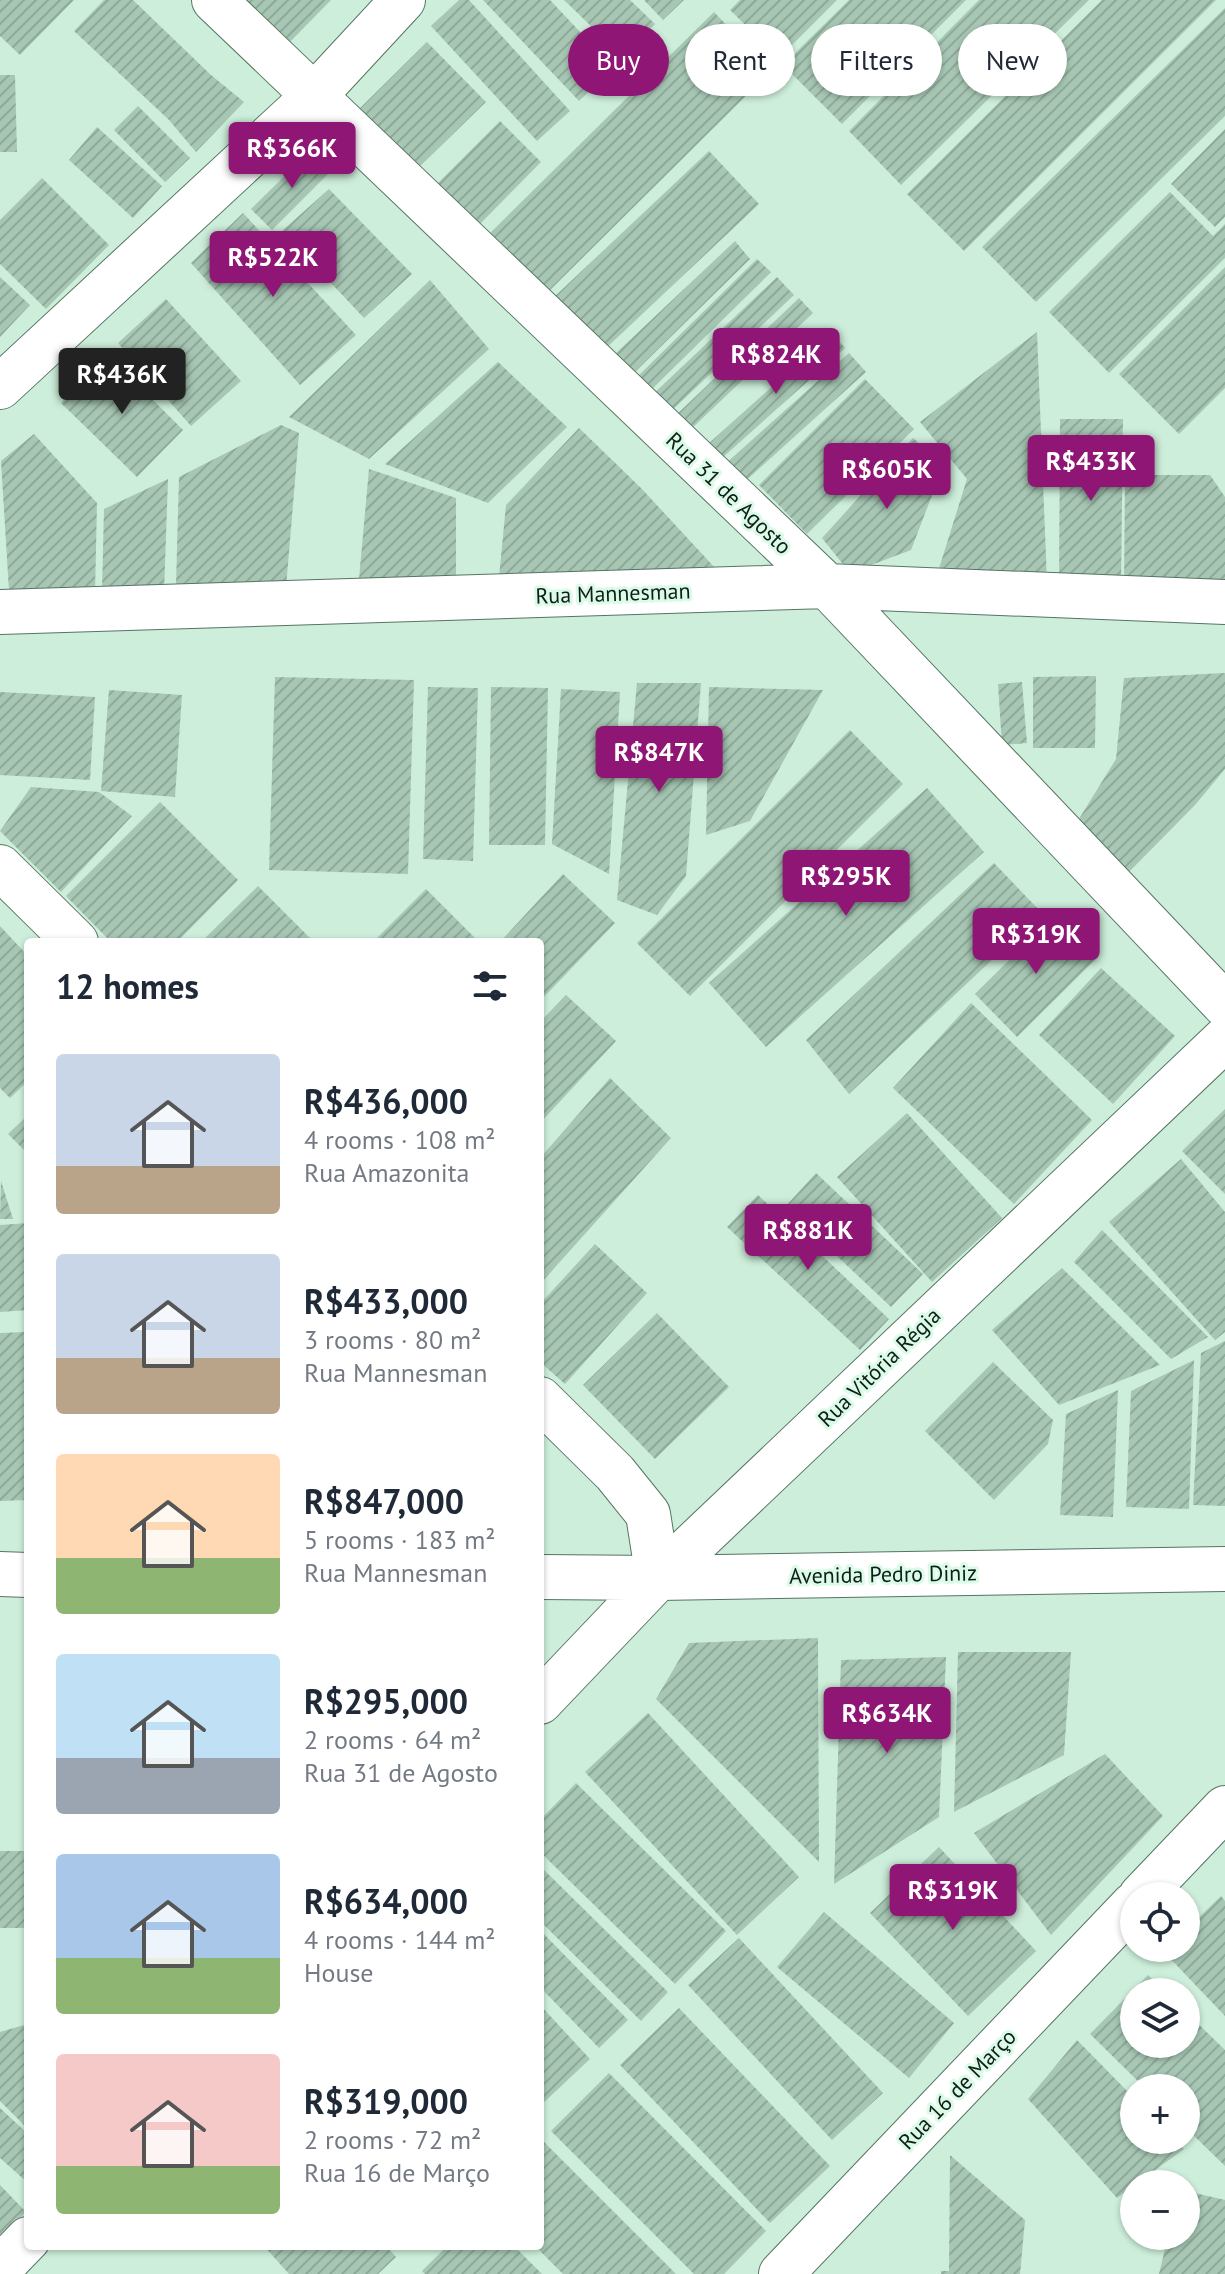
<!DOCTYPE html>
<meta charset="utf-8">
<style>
:root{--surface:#fff;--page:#f2f2f3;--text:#1f2937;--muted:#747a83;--accent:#901675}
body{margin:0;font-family:"PT Sans",sans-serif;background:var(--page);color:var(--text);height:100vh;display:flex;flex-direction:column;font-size:30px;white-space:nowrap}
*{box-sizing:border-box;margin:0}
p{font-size:26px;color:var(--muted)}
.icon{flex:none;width:44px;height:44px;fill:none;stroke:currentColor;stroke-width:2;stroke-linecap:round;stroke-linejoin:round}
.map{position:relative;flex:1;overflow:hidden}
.drawer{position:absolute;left:24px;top:938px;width:520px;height:1312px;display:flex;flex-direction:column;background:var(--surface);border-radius:8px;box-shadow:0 2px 6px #0004}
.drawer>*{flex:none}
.top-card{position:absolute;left:568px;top:24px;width:536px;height:72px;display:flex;gap:16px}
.buttons{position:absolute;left:1120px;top:1882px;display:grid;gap:16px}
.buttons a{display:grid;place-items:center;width:80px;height:80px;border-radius:50%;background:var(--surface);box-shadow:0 2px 6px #0004;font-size:40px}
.price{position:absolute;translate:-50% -68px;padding:0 18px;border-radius:8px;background:var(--accent);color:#fff;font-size:26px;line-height:52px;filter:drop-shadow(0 2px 4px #0008)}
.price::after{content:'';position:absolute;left:50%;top:48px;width:24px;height:18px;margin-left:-12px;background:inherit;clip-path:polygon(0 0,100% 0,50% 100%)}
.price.selected{background:#222;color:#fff}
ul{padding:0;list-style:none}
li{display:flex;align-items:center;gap:24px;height:200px;padding:0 32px}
li span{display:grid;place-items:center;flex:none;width:224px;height:160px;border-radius:8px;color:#555}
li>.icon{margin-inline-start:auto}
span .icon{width:96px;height:96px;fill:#fffc;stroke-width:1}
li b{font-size:34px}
h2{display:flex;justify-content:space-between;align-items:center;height:96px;padding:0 32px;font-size:34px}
.pill{padding:0 28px;border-radius:36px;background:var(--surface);box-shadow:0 2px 6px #0004;font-size:28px;line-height:72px}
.pill.selected{background:var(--accent);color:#fff}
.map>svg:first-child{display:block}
.building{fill:url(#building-hatch)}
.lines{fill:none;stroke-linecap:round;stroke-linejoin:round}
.street-casing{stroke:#567463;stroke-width:46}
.secondary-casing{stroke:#567463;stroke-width:46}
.street{stroke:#fff;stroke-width:44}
.secondary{stroke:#fff;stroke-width:44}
.labels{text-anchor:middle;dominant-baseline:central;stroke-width:6;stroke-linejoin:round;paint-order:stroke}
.street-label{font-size:22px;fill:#111e17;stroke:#dafbe8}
</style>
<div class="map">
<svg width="1225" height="2274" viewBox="0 0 1225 2274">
<defs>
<pattern id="building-hatch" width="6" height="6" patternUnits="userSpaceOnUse" patternTransform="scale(2)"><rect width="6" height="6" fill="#a7c7b4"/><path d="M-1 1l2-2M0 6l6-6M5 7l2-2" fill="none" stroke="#8faa9a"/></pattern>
</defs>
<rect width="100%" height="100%" fill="#cdeeda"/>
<path class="building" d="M0,0H74L20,55L0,36Z
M104,0H133L211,75L244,102L196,152L169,120L74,31Z
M242,0H331L286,46Z
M459,0H469L570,111L537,141L431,26Z
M483,0H550L614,68L579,101Z
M564,0H630L655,24L623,57Z
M644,0H684L663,20Z
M740,0H837L779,58L730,10Z
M849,0H966L842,124L783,65Z
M979,0H1089L901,185L849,131Z
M1102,0H1216L964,251L907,194Z
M1225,8V116L1036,302L982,247Z
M714,12L771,71L542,298L484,239Z
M427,42L486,102L413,173L355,113Z
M0,75H15L17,152H0Z
M138,106L190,158L165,182L114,130Z
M500,121L541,162L478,226L437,184Z
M97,127L162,186L133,218L69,160Z
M1225,129V217L1215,227L1171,184Z
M312,149L332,170L272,230L251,209Z
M709,151L759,204L602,352L552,299Z
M42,178L109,245L46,309L0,264V220Z
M329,189L412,274L364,318L282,231Z
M1170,192L1213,236L1225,224V258L1109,373L1049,312Z
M243,213L356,335L300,385L191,263Z
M735,241L750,259L632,375L613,356Z
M757,259L771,272L649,392L635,379Z
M1225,267V388L1179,434L1119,374Z
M0,277L30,305L0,337Z
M777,277L794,295L667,415L650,397Z
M430,280L489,349L369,459L289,417Z
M799,298L813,313L688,432L674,417Z
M166,299L241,381L191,426L118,343Z
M1037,332L1047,582L936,578L967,479L920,422Z
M832,333L845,348L721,459L708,444Z
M849,353L866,372L741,485L724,465Z
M108,355L183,430L137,477L61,403Z
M498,362L567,427L488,503L385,464Z
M865,379L914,429L807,534L759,485Z
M1060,419H1123L1121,588H1059Z
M281,425L299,433L286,588L176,586L179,477Z
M579,428L641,488L717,570L498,588L506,505Z
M34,434L97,503L95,593L9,591L1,461Z
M913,438L944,464L911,550L850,573L822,538Z
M369,469L456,498V586L358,590Z
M1125,475H1210L1225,497V594L1124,593Z
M168,479L164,593L102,591L104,509Z
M1225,673V769L1195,805L1129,872L1074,827L1116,759L1124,678Z
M1096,676L1095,748H1033V677Z
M275,677L414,680L408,874L269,870Z
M1022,682L1027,743L1002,745L998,684Z
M637,683H701L686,876L657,915L617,900Z
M428,687L478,688L473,861L423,859Z
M491,687L548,688L545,845H489Z
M709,687L823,690L750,821L706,835Z
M561,689L620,692L609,874L552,844Z
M109,690L182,695L175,797L101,791Z
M0,692L95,697L90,780L0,775Z
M850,730L903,784L690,996L637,943Z
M31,787L99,792L132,816L61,892L0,831Z
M927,788L984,852L766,1047L709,983Z
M160,802L238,880L177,942H111L66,896Z
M994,863L1042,913L849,1094L806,1040Z
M563,874L615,923L540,1001V942H500Z
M258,886L314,942H201Z
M426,889L479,942H373Z
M1055,915L1098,957L1017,1037L975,994Z
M0,926L28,956V1081L10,1098L0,1088Z
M1101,968L1175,1036L1113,1104L1039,1035Z
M566,995L616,1041L540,1123V1022Z
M971,1003L1092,1120L1014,1204L893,1088Z
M610,1078L671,1138L540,1284V1158Z
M1225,1109V1194L1182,1151Z
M907,1113L1002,1218L932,1282L837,1177Z
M28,1115V1154L8,1134Z
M1181,1159L1225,1212V1332L1215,1340L1109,1222Z
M816,1173L923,1274L891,1307L785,1207Z
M1,1181L13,1219H0Z
M758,1195L889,1319L860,1350L727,1227Z
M28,1223V1310L0,1312V1225Z
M1102,1230L1208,1337L1171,1359L1074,1262Z
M595,1244L647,1293L565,1384L540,1362V1304Z
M1062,1268L1160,1365L1059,1405L992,1330Z
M657,1313L729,1387L655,1459L583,1385Z
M26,1332L28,1500L0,1501V1333Z
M1225,1341V1506L1193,1505L1201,1353Z
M1194,1360L1189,1509L1126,1507L1131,1391Z
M993,1362L1053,1420L1048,1444L994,1500L925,1431Z
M1118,1390L1113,1517L1060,1515L1066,1414Z
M818,1638L819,1862L656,1699L689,1643Z
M958,1652H1071L1064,1755L954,1812Z
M946,1657L939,1817L834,1884L841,1660Z
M648,1713L799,1877L737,1935L585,1772Z
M1105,1754L1163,1816L1051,1935L974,1833Z
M576,1783L726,1931L675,1984L540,1852V1820Z
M939,1847L1036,1951L968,2016L870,1913Z
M0,1851H27L26,1928H0Z
M540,1866L668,1992L641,2021L540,1921Z
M1221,1896L1225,1901V2016L1164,1952L1168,1948H1186V1930Z
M824,1912L954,2023L909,2078L777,1967Z
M540,1930L628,2020L599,2048L540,1987Z
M739,1938L883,2093L832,2140L688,1985Z
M1148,1975L1166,1992H1134V2044H1186V2012L1225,2050V2166L1186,2128V2088H1145L1090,2034Z
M540,2005L590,2059L540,2106Z
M679,2008L830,2166L770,2223L620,2065Z
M24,2025L28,2029V2129L0,2101V2032Z
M1077,2040L1134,2098V2140H1175L1184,2149L1117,2198L1028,2099Z
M609,2073L766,2231L724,2274H694L551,2131Z
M0,2108L28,2134V2183L0,2158Z
M543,2141L676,2274H563L535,2246H540V2145Z
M950,2155L1025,2220L1020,2274H941V2271H949Z
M0,2185L26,2212L0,2237Z
M1186,2191L1225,2200V2274H1159L1168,2236H1186Z
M264,2246H386L396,2257L378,2274H289Z
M447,2246H514L542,2274H425L422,2271Z"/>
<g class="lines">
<defs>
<path id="street" d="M214,0L827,586L1225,1005
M0,612L827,586L1225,602
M0,867L76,942
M540,1399L615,1473L648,1514L658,1578L1225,1569
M1141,1896L1225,1808
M781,2274L1134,1904"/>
<path id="secondary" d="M0,387L314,96L403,0
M0,1574L28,1575
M540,1577L658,1578
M540,1702L658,1578L1225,1039
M0,2268L28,2239"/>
</defs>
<use href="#street" class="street-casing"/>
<use href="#secondary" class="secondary-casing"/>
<use href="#street" class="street"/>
<use href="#secondary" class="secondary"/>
</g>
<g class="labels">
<g class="street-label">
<text transform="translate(729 493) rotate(44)">Rua 31 de Agosto</text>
<text transform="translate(613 593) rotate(-2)">Rua Mannesman</text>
<text transform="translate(879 1367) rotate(-44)">Rua Vitória Régia</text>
<text transform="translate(883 1574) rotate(-1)">Avenida Pedro Diniz</text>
<text transform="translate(957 2089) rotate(-46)">Rua 16 de Março</text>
</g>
</g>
</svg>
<div class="buttons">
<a><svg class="icon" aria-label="locate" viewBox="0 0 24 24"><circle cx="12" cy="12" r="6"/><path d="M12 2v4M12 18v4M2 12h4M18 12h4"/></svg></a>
<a><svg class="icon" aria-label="layers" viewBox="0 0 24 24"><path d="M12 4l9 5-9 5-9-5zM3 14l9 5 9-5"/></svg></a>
<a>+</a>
<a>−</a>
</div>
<b class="price" style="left:292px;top:190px">R$366K</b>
<b class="price" style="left:273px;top:299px">R$522K</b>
<b class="price" style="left:776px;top:396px">R$824K</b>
<b class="price selected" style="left:122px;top:416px">R$436K</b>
<b class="price" style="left:1091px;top:503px">R$433K</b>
<b class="price" style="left:887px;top:511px">R$605K</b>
<b class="price" style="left:659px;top:794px">R$847K</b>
<b class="price" style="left:846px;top:918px">R$295K</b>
<b class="price" style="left:1036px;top:976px">R$319K</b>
<b class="price" style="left:808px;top:1272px">R$881K</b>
<b class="price" style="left:887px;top:1755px">R$634K</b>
<b class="price" style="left:953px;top:1932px">R$319K</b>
<div class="top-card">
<a class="pill selected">Buy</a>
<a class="pill">Rent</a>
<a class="pill">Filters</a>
<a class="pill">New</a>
</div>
<section class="drawer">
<h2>12 homes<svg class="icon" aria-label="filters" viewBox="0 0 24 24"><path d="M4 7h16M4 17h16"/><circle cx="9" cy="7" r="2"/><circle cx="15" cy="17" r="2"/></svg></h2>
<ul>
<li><span style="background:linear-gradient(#c9d6e8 70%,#b9a48a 0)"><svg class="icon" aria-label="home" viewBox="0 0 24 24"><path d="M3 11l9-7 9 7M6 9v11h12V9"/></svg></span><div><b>R$436,000</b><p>4 rooms · 108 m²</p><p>Rua Amazonita</p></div></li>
<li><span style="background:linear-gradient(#c9d6e8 65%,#b9a48a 0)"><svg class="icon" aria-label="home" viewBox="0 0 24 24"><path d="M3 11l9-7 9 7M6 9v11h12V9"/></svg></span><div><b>R$433,000</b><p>3 rooms · 80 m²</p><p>Rua Mannesman</p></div></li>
<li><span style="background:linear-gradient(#ffd9b3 65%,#8fb573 0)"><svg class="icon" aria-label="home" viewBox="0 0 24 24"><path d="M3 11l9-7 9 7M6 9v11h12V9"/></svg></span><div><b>R$847,000</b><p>5 rooms · 183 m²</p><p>Rua Mannesman</p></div></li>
<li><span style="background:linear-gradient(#bfe0f5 65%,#9aa5b1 0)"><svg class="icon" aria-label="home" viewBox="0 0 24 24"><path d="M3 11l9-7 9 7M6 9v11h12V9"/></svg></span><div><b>R$295,000</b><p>2 rooms · 64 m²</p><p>Rua 31 de Agosto</p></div></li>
<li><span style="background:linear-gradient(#a9c7e8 65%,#8fb573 0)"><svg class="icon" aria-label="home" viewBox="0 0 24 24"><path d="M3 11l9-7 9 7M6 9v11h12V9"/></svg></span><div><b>R$634,000</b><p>4 rooms · 144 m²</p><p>House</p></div></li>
<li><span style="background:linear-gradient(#f6c9c9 70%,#8fb573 0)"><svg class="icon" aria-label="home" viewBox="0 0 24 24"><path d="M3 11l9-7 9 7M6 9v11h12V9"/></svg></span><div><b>R$319,000</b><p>2 rooms · 72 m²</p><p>Rua 16 de Março</p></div></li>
</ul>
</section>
</div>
